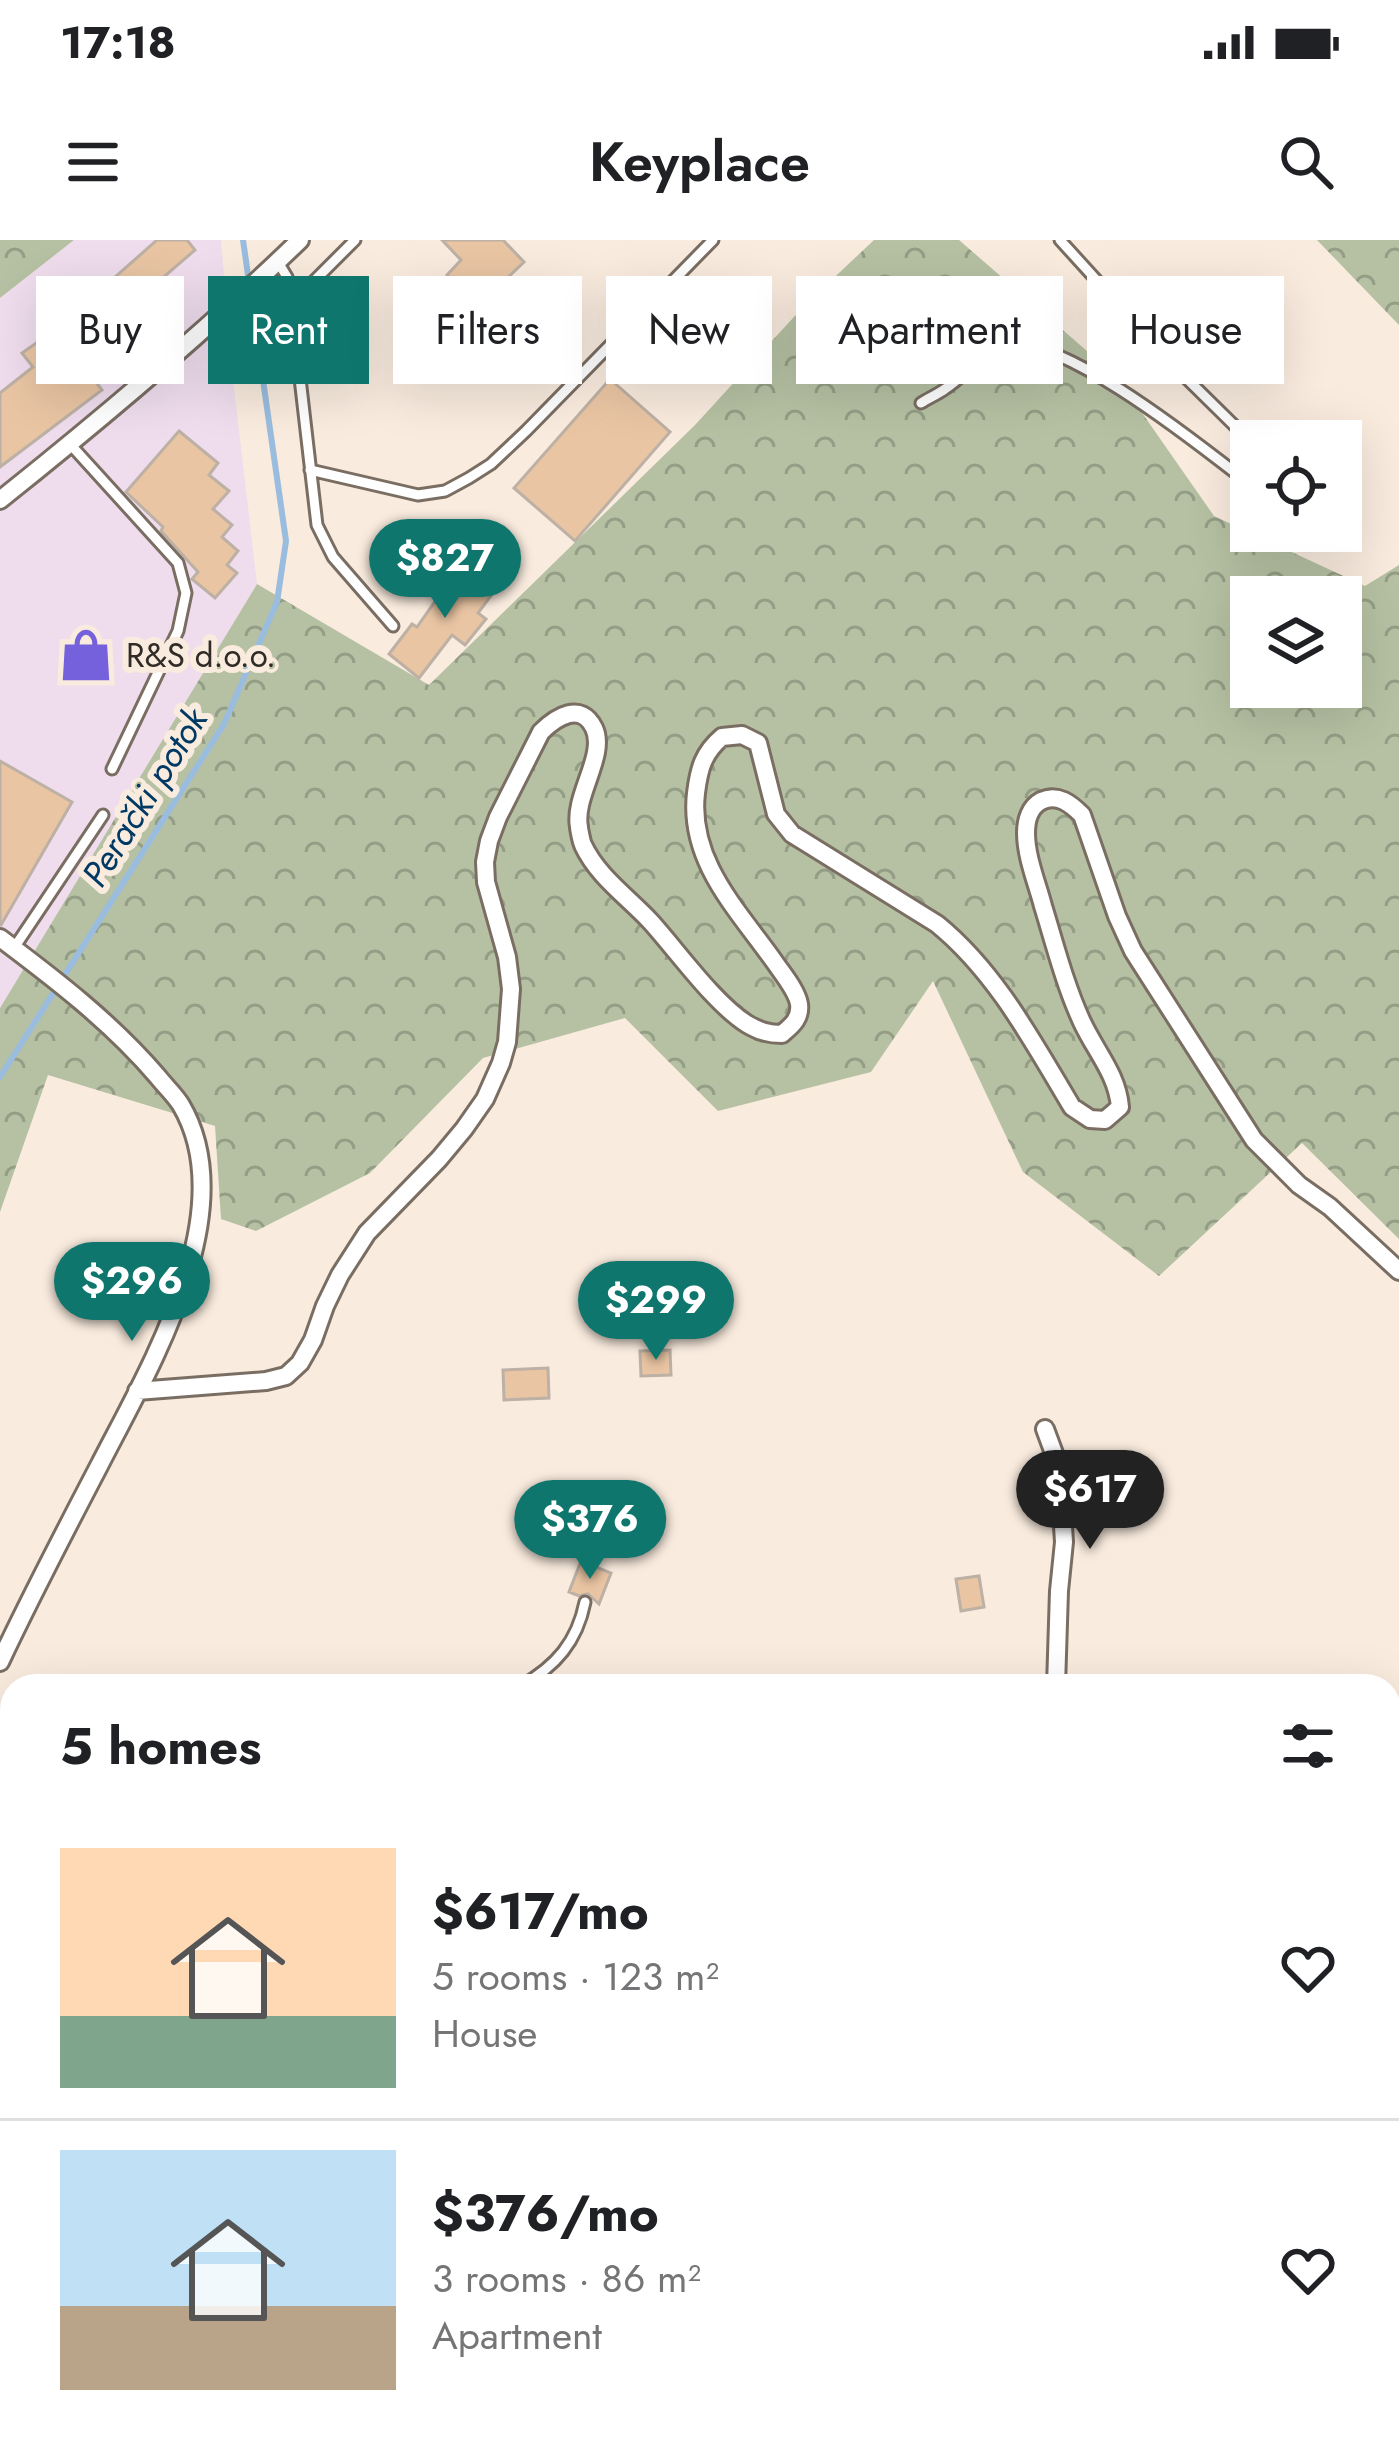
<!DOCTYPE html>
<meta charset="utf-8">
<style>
:root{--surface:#fff;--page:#f2f2f2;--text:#202124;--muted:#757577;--line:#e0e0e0;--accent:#0f766e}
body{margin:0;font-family:Jost,sans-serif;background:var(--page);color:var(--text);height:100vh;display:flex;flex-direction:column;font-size:45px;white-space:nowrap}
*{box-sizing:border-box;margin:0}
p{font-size:39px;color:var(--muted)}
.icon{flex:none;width:66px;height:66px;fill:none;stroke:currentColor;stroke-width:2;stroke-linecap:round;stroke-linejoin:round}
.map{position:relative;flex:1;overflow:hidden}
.details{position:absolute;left:0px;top:1434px;width:1401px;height:771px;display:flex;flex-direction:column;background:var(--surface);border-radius:36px 36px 0 0;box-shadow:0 12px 48px #0002}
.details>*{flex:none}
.hud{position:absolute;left:36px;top:36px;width:1329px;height:108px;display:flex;gap:24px}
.tools{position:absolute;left:1230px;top:180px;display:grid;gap:24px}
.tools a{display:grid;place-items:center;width:132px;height:132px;border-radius:0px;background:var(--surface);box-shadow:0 12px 48px #0002;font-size:60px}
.price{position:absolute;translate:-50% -102px;padding:0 27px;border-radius:42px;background:var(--accent);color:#fff;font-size:39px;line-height:78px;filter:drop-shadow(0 3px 6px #0008)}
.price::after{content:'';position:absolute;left:50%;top:72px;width:36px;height:27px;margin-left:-18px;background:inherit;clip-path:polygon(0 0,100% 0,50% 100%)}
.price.active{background:#222;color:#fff}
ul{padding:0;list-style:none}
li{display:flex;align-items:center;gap:36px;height:300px;padding:0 60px}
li+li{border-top:3px solid var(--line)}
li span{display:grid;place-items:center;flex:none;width:336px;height:240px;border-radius:0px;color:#555}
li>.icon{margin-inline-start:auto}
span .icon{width:144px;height:144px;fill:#fffc;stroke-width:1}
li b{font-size:51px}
h2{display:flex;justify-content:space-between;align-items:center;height:144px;padding:0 60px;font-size:51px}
.chip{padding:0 42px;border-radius:0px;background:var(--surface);box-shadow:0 12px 48px #0002;font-size:42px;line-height:108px}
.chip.active{background:var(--accent);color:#fff}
.status{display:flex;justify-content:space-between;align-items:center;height:84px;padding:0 60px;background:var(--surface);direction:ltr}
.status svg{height:33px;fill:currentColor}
header{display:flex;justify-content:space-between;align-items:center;height:156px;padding:0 60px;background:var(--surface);font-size:54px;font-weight:600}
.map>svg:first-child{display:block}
.industrial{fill:#efddee}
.forest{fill:url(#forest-crowns);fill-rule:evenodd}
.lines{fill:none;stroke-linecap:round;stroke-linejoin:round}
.stream{stroke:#9abcde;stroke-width:6}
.building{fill:#e9c5a3;stroke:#bdb0a4;stroke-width:3}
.lane-casing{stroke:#7a6e63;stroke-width:15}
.street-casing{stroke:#7a6e63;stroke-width:22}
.lane{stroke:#fff;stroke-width:9}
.street{stroke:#fff;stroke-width:16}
.labels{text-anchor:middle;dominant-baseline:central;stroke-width:12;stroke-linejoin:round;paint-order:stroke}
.poi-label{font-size:33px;fill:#302b26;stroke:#f9ebde;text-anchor:start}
.water-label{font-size:36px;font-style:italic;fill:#003a64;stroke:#f9ebde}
</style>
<div class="status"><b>17:18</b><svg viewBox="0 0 49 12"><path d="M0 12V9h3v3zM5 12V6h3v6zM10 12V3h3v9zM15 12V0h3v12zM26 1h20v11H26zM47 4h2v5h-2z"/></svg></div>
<header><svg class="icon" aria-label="menu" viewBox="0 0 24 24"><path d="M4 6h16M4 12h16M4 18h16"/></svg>Keyplace<svg class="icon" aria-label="search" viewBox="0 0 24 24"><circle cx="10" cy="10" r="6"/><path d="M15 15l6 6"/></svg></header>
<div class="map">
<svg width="1399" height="2203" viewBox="0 0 1399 2203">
<defs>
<pattern id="forest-crowns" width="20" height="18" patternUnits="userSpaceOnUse" patternTransform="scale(3)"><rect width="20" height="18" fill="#b6c1a3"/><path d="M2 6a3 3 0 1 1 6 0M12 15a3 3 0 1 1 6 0" fill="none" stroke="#949d85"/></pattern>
</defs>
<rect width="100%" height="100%" fill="#f9ebde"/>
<path class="industrial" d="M74,0H221L232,131L257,344L0,768V58Z"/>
<path class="forest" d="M0,0H74L0,58Z
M874,0H959L1117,137L1214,276L1365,346L1399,325V999L1302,903L1159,1036L1023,932L933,741L871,832L718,871L625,778L483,818L370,933L256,991L221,979L215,886L48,835L0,972V768L257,344L429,445L695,185L804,66ZM1251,357H1341V447H1251Z
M1317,0H1399V85Z"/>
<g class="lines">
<path class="stream" d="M0,837L224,484L277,362L286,301L243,0"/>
</g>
<path class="building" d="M157,0H187L195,10L116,78L129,94L86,129L102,150L0,227V153L33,127L22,113L55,90Z
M442,0H503L524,22L477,67L447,35L461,20Z
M610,139L670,192L575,301L514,248Z
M179,191L218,223L209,235L229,251L213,269L232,285L222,297L238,311L227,325L237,333L215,358L192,339L198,332L161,291L163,287L126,252Z
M462,323L496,349L478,373L486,379L465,405L452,395L419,438L389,414L412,384L417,387Z
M0,521L72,562L1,685H0Z
M670,1110L671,1135L641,1136L640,1111Z
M548,1128L549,1158L504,1160L503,1130Z
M581,1321L611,1333L599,1364L588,1354L579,1356L569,1352Z
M979,1336L984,1367L961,1371L956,1339Z"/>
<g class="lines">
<defs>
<path id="lane" d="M1060,0L1180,132L1251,202
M278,22L287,37L290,52L317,285L333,317L393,386
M291,64L355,0
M921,163C929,158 938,154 945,149C965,136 982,113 1005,106C1058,90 1207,211 1251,245
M70,204L178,323L186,353L178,391L112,529
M310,230L418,255L445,251L469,238L491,224L526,191L713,0
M14,708L103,575
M538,1436L555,1446
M521,1446C556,1426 577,1402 585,1362"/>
<path id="street" d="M0,260C104,177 205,92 300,0
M0,698C56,740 112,783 158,837C165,846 175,855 181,865C244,972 148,1130 99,1226C65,1291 31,1356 0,1422
M137,1151L266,1141L286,1136L300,1123L313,1100L325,1066L340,1035L367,993L439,919L464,889L485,859L501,823L507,802L511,749L507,717L486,642L485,622L489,601L498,577L541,492C556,477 581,461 594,488C607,515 573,556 579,587C579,589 582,604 583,605C598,637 628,657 651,682C678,712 714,763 747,784C759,791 768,794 782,794C791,786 801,779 799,764C797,751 783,734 776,724C739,671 688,622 696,553C699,529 703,513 722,497L742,495L758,503L776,574L792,594L937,684C996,732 1033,802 1072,867L1090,879L1105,880L1120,867C1117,834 1096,812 1082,782C1065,745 1055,705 1043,666C1037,643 1026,617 1026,593C1026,580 1030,567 1041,561C1058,553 1071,564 1082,575L1117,676L1133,711L1254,900L1299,945L1330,967L1399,1031
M1045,1189L1055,1216L1061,1254L1064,1302L1059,1351L1056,1446
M1389,1607L1399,1621
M0,1865L12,1851
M1389,1891L1399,1889
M1389,1957L1399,1963
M1389,2121L1399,2124
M0,2160L12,2164
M94,2193L122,2203
M992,2193L1004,2203
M1031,2193V2203
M1231,2193L1237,2201L1244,2203
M273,2203L276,2193
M383,2203L388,2193"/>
</defs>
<use href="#lane" class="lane-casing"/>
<use href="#street" class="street-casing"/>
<use href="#lane" class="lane"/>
<use href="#street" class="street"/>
</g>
<defs>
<symbol id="shop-bare" viewBox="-9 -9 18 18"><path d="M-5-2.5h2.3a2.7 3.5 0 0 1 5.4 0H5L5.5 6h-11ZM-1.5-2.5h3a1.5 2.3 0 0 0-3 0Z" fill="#7461db" stroke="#f9ebde" stroke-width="2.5" paint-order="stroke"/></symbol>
</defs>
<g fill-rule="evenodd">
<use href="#shop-bare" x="48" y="377" width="76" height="76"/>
</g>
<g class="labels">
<g class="poi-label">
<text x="126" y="415">R&amp;S d.o.o.</text>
</g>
<g class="water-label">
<text transform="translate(144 557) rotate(-58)">Perački potok</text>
</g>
</g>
</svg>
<div class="tools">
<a><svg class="icon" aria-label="locate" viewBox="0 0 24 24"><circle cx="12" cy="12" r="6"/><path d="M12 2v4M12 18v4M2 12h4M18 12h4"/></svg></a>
<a><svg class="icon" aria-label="layers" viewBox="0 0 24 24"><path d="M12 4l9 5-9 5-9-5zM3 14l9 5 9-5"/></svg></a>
</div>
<b class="price" style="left:445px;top:381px">$827</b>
<b class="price" style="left:132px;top:1104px">$296</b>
<b class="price" style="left:656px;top:1123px">$299</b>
<b class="price active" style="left:1090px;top:1312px">$617</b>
<b class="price" style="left:590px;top:1342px">$376</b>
<div class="hud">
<a class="chip">Buy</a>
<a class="chip active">Rent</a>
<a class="chip">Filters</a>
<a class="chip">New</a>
<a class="chip">Apartment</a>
<a class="chip">House</a>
</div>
<section class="details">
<h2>5 homes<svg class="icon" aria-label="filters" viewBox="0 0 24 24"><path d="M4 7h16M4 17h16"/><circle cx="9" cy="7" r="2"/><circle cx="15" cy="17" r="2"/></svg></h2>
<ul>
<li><span style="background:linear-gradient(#ffd9b3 70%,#7fa58c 0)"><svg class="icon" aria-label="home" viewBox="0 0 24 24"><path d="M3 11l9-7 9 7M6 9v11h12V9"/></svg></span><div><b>$617/mo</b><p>5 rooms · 123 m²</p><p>House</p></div><svg class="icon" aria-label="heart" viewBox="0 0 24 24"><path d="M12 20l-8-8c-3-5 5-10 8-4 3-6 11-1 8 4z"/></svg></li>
<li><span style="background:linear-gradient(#bfe0f5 65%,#b9a48a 0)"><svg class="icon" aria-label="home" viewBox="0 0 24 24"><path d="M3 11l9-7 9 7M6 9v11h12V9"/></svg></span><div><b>$376/mo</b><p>3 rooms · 86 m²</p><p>Apartment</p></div><svg class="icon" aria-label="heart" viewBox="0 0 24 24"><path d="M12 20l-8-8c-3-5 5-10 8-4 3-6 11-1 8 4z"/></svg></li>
</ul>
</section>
</div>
